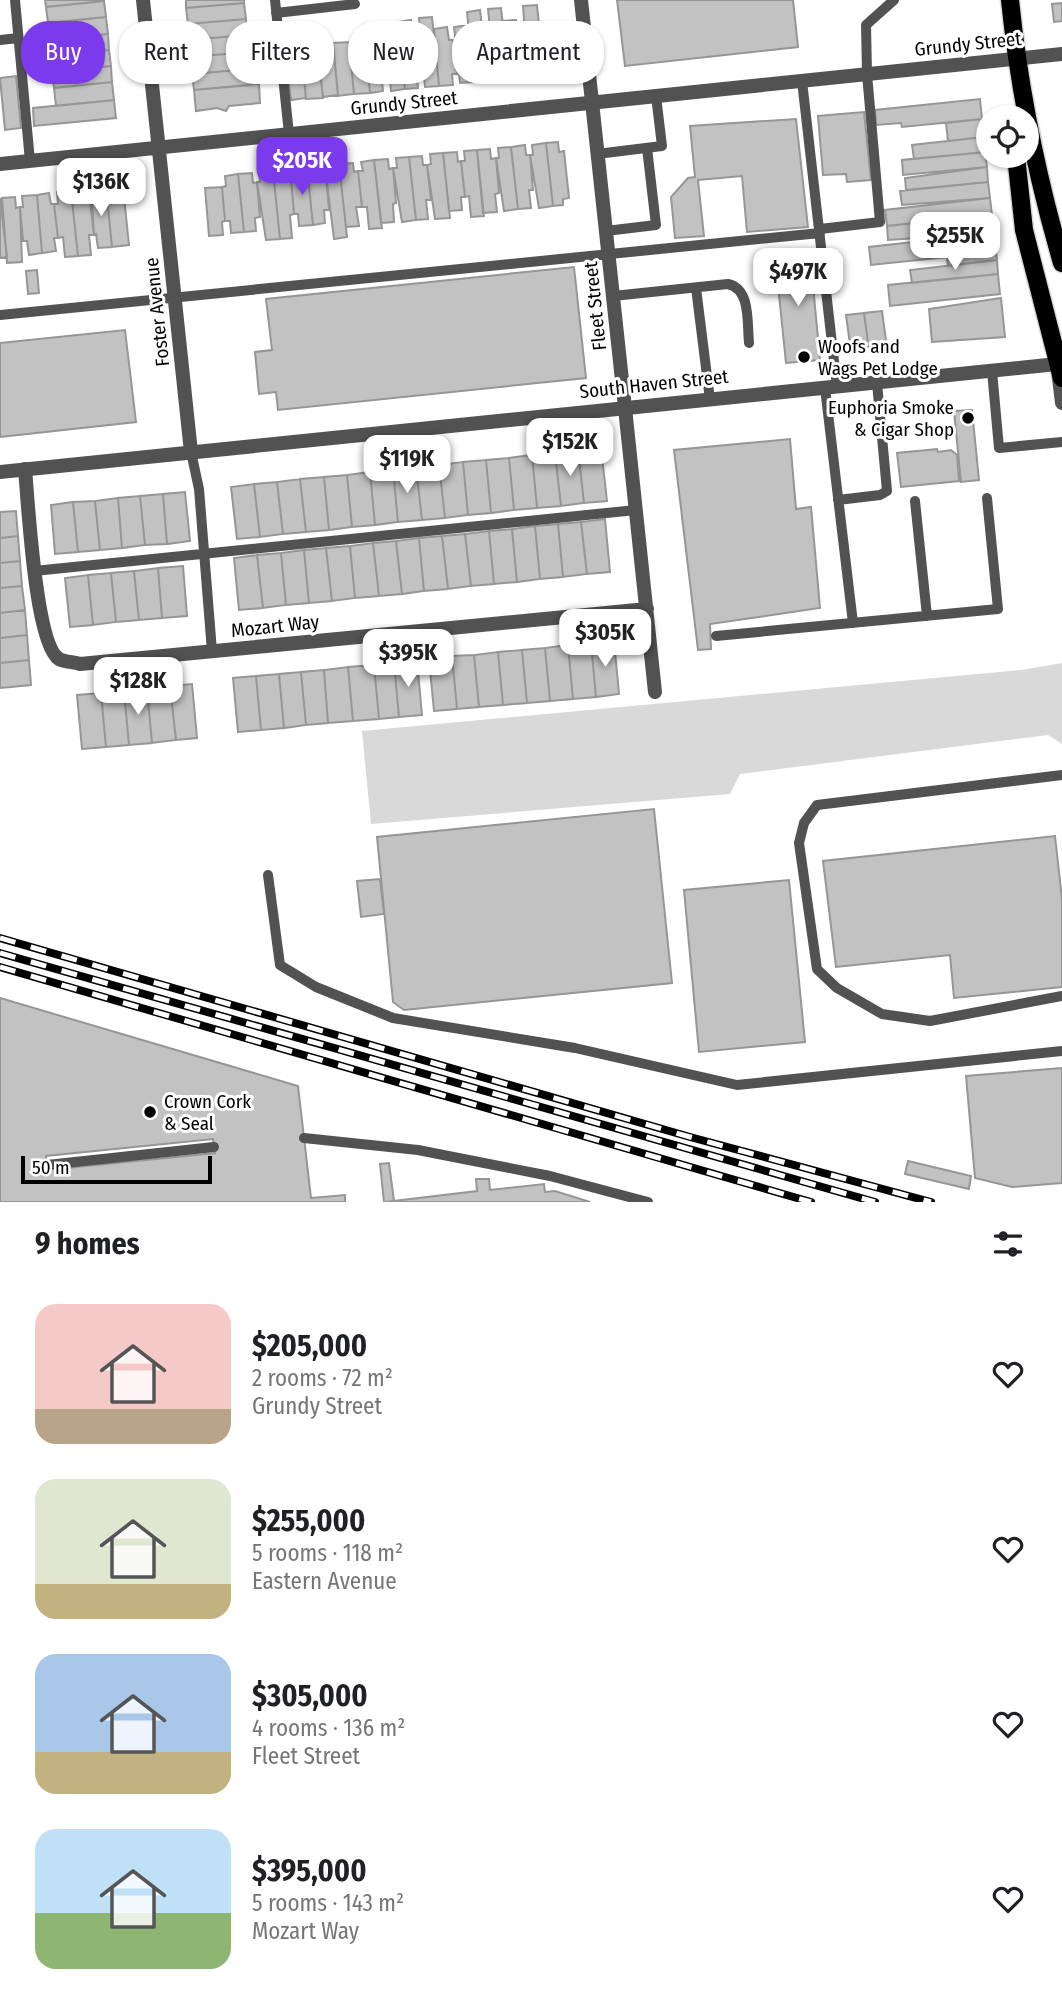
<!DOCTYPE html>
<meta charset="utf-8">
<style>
:root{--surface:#fff;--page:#f6f6f6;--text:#202124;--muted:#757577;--accent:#7c3aed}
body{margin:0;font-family:"Fira Sans Condensed",sans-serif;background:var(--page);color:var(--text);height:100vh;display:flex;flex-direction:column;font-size:26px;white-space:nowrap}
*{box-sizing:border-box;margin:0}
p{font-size:23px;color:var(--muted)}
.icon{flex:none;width:38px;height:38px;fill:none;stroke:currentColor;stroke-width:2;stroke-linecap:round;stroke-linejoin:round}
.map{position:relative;height:1202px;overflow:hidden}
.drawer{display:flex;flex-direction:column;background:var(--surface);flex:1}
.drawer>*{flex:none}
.guide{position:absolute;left:21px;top:21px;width:700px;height:63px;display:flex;gap:14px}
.buttons{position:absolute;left:976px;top:105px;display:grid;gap:14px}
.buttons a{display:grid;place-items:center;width:63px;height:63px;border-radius:50%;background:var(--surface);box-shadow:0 2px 5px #0004;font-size:35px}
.scale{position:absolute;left:21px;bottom:18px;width:191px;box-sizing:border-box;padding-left:7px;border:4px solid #000;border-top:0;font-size:19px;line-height:24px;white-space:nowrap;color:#000;-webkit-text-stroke:5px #fff;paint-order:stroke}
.price{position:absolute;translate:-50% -60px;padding:0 16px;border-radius:14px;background:#fff;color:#222;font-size:23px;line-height:46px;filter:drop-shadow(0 2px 4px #0008)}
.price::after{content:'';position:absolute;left:50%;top:42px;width:21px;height:16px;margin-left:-10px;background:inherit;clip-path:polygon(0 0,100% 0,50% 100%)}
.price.active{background:var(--accent);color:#fff}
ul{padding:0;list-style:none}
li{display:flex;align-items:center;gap:21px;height:175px;padding:0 35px}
li span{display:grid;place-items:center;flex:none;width:196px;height:140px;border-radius:21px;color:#555}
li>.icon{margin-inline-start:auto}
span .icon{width:84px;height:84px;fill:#fffc;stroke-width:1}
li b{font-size:30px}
h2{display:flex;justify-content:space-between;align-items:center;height:84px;padding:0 35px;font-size:30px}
.tag{padding:0 24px;border-radius:28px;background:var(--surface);box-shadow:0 2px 5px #0004;font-size:24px;line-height:63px}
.tag.active{background:var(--accent);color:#fff}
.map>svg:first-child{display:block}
.green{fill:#d9d9d9}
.building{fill:#c2c2c2;stroke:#969696;stroke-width:2;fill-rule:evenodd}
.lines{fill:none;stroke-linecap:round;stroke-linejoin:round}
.primary-casing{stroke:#dbdbdb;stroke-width:21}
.service{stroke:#525252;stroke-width:10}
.minor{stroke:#525252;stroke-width:14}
.tertiary{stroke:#525252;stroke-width:14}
.primary{stroke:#000;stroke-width:18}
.rail-casing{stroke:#000;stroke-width:8}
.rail{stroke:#fff;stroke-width:5;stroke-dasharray:16;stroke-linecap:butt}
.poi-dot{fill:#000;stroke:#fff;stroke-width:2.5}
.labels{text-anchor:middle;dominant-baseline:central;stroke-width:6;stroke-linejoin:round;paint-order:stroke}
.street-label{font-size:19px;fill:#000;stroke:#fff}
.poi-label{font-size:19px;fill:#000;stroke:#fff;text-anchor:start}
</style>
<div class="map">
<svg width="1062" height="1202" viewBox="0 0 1062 1202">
<rect width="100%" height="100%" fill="#fff"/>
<path class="green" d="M1062,663V744L1048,735L740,774L730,794L371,824L362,731L1021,670Z"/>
<path class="building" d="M45,0H104V1L46,7Z
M186,0H244V3L186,8Z
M617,0H793L798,47L625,66Z
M104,1L106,17L48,23L46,7Z
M244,3L246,19L188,24L186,8Z
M1062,3V21L1054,22L1052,4Z
M537,5L544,75L530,77L528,66L525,67L521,32H525L523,6Z
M501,8L509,79L495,80L488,9Z
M480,10L483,36L491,35L494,70L486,71L487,81L474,82L467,12Z
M106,17L108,34L49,40L48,23Z
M432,17L439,86L425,87L424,77H420L417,42H421L419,18Z
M246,19L247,35L189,40L188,24Z
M411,20L420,77H417L418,88L405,89L398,22Z
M516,20L517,32H521L525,67H521L522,77L509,79L502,21Z
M468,25L474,82L460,83L454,27Z
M447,27L449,40H453L457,74H452L453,85L439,86L434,29Z
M399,32L405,89L391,91L390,80H387L385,34Z
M108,34L109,50L51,56L49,40Z
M377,34L379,47L383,46L387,80L382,81L383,91L370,93L364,35Z
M247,35L249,52L191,57L189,40Z
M365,40L370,93L354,94L349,42Z
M349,42L354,94L338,96L333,43Z
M333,43L338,95L323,97L317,45Z
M317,45L323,98L306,99L301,46Z
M301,46L306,98L291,100L285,48Z
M109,50L111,66L52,72L51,56Z
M249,52L250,69L192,74L191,57Z
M111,66L112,82L54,88L52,72Z
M250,69L252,85L194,90L192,74Z
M16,76L21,128L5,130L0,78Z
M112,82L114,100L56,106L54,88Z
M259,84L260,103L229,106L226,111L217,108L196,111L194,90Z
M980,99L982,119L902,127L901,123L876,125L875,110Z
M114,100L116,118L34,126L33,108Z
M864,112L871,180L847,182L846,174L823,175L818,116Z
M796,119L808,227L747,232L742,176L698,180L704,236L675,238L671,197L688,178L695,177L690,126Z
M982,119L984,137L948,141L946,123Z
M984,137L985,152L914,159L912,145Z
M558,142L559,152L564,151L569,198L563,199V205L553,206L546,143Z
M546,143L553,206L539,208L530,155H533L532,145Z
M525,145L526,155H530L533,190H529L531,208L518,209L511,147Z
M511,147L518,209L504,211L496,158H499L498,148Z
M490,149L491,159L496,158L499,193L495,194L497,212L483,213L477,150Z
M477,150L484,216L471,217L469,196L465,197L461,161H465L464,151Z
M457,152L458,162L461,161L465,197H461L462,210L449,211L443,153Z
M985,152L987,167L903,175L902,160Z
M443,153L450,218L435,219L427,165L431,164L430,154Z
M422,156L423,165H427L431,200H426L428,219L416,220L409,157Z
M409,157L416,220L402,222L393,168H397L396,158Z
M388,159L389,169L393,168L396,203L393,204L394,222L381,223L374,160Z
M374,160L382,228L369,229L367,207H362L358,171H363L361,162Z
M353,163L354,172L358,171L362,207H356L359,226L346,227L347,237L339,164Z
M339,164L347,237L334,239L326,175L327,165Z
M319,166L320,175H326L329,210H324L325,223L313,225L307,168Z
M987,167L988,182L906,190L905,178Z
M307,168L313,225L299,226L298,214H294L291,179L294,178L293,169Z
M285,169L286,179H291L294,214L290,215L292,238L280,239L273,171Z
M273,171L280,239L266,240L257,182H260L259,172Z
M252,173L253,183L257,182L260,217L255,218L256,231L244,232L238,174Z
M238,174L244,232L231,233L230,221H225L222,187L226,186L225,176Z
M988,182L990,198L902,205L900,191Z
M119,186L120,198L124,197L129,245L112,247L106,187Z
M106,187L112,247L98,248L96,234L94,235L91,189Z
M222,187L225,221L222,222L223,235L209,236L205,188Z
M84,189L85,201L90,200L94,235H89L91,255L78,256L71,191Z
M71,191L78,256L65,257L63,237L58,238L54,204H58L57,192Z
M49,193L51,204H54L58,238H54L56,251L42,253L37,195Z
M37,195L42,253L29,255L27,241H23L20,207H23L22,196Z
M15,197L16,208L20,207L22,262L7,263L2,198Z
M0,198L7,257L0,258Z
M990,198L992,215L887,226L885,210Z
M992,215L994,233L888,240L887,226Z
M994,233L997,260L948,266L947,257L871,265L869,247Z
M810,253L820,360L786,363L775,256Z
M997,260L998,274L912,283L910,270Z
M574,267L586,378L278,410L276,392L259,394L255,352L272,350L266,299Z
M37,270L39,293L28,294L26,271Z
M998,274L1000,294L890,306L888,285Z
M1001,298L1005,337L932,342L929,309Z
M882,311L887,348L869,350L864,313Z
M864,313L869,350L851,352L846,315Z
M125,330L136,422L0,437V343Z
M972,410L979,480L961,482L954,411Z
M790,439L796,509L811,507L820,608L710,624L711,649L698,650L674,450Z
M601,448L607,501L584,503L578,450Z
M937,449L938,452L951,450L957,455L959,481L901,487L897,453Z
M578,450L584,503L561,506L555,453Z
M555,453L561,506L537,508L532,455Z
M532,455L537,508L514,510L509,458Z
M509,458L514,510L491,513L486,460Z
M486,460L491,513L468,515L463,462Z
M463,462L468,515L445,518L439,465Z
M439,465L445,518L422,520L416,467Z
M416,467L422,520L398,522L393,470Z
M393,470L398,522L375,525L370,472Z
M370,472L375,525L352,527L347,475Z
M347,475L352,527L329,530L324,477Z
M324,477L329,530L306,532L300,479Z
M300,479L306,532L283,534L277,482Z
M277,482L283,534L260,537L254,484Z
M254,484L260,537L237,539L231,487Z
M185,492L190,541L167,544L163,494Z
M163,494L167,544L145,545L140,496Z
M140,496L145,545L122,548L118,498Z
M118,498L122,548L100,550L95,501Z
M95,501L100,550L78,552L73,502Z
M73,502L78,552L55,554L51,505Z
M16,511L18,536L0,538V512Z
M605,519L610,572L587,574L581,522Z
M581,522L587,574L563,577L558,524Z
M558,524L563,577L540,579L535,526Z
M535,526L540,579L517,582L512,529Z
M512,529L517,582L494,584L489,531Z
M489,531L494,584L471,586L465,534Z
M465,534L471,586L448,589L442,536Z
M18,536L20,561L0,563V538Z
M442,536L448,589L424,591L419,538Z
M419,538L424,591L402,594L396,541Z
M396,541L402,594L379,596L373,543Z
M373,543L379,596L355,598L350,546Z
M350,546L355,598L332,601L326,548Z
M326,548L332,601L309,603L304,550Z
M304,550L309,603L286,605L281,553Z
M281,553L286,605L263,608L257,555Z
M257,555L263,608L239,610L234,558Z
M20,561L22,586L0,588V563Z
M183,566L187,616L162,618L158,568Z
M158,568L162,618L139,620L134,571Z
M134,571L139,620L116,622L111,573Z
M111,573L116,622L93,625L88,575Z
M88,575L93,625L70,627L65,578Z
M22,586L25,610L0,613V588Z
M25,610L27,635L0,638V613Z
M27,635L29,660L0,663V638Z
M614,641L619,694L596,697L591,643Z
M591,643L596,697L573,699L568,645Z
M568,645L573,699L550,701L545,648Z
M545,648L550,701L527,703L522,650Z
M522,650L527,703L503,705L498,652Z
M498,652L503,705L479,707L474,655Z
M474,655L479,707L457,709L452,656Z
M452,656L457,709L434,711L429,659Z
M29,660L31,685L0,688V663Z
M417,661L422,715L399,717L394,663Z
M394,663L399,717L379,719L374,665Z
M374,665L379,719L353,721L348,667Z
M348,667L353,721L328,723L324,670Z
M324,670L328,723L306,725L301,672Z
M301,672L306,725L284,728L279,674Z
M279,674L284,728L261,730L256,676Z
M256,676L261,730L238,732L233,678Z
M192,684L197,738L176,740L170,686Z
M170,686L176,740L152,743L147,689Z
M147,689L152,743L129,745L124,691Z
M124,691L129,745L106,747L101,693Z
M101,693L106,747L82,749L77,695Z
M654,809L672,983L404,1010L393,1002L377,837Z
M1055,836L1062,899V987L954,998L950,955L836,967L823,861Z
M380,879L384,914L361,917L357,881Z
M789,880L805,1042L699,1052L684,890Z
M0,998L298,1086L311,1198L345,1195V1202H0ZM213,1139L215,1153L47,1170L46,1156Z
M1062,1068V1183L1012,1187L975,1178L966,1076Z
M908,1161L971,1176L969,1189L905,1174Z
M389,1163L394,1201L384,1202L380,1164Z
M476,1179H489L490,1190L544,1184L545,1192L555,1191L590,1202H385L477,1191Z"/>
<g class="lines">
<defs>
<path id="primary" d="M1010,0C1019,88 1037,177 1062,263
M1016,156L1024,230L1062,378"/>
</defs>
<use href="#primary" class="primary-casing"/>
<path class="service" d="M15,0L30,161
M275,0L289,134
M276,13L355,4
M0,40L18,38
M802,81L837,387
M597,154L662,146L656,96
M820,229L880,222L867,74L866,25L894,0
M606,231L656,225L647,148
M696,288L710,400
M613,296L728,284C751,289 747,323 749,343
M0,315L820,233
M992,371L999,448L1062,442
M825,388L853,623
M191,452L199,489L212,651
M838,500L880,495L887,491L877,383
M915,501L927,616
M34,571L636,510
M716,636L998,609L987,498
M1062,775L817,805L804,823L799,843L817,969L837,988L882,1014L930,1021L1062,996
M268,875L280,965L316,987L393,1018L575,1048L737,1085L1062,1051
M304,1138L418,1150L550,1176L648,1202
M47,1165L214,1147"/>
<path class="minor" d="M143,0L191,452
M0,164L1062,54
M1058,370L1062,403
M625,408L655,692
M25,469C28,500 35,644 59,659C64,662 74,662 80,664L647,609"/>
<path class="tertiary" d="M581,0L625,408
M0,472L1057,364"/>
<use href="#primary" class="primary"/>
<defs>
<path id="rail" d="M0,938L690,1137L931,1202
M0,953L875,1202
M0,967L811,1202"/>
</defs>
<use href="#rail" class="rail-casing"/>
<use href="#rail" class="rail"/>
</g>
<g class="poi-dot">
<circle cx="804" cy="357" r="7"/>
<circle cx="968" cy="418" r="7"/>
<circle cx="150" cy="1112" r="7"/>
</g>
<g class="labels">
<g class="street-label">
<text transform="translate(968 44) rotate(-6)">Grundy Street</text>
<text transform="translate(404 103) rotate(-6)">Grundy Street</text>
<text transform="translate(595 306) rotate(-96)">Fleet Street</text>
<text transform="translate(157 312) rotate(-96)">Foster Avenue</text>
<text transform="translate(654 384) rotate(-6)">South Haven Street</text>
<text transform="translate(275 626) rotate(-6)">Mozart Way</text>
</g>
<g class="poi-label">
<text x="818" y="346">Woofs and<tspan x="818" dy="22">Wags Pet Lodge</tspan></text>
<text x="954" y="407" text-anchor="end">Euphoria Smoke<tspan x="954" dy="22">&amp; Cigar Shop</tspan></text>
<text x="164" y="1101">Crown Cork<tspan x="164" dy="22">&amp; Seal</tspan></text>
</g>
</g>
</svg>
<div class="buttons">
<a><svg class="icon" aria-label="locate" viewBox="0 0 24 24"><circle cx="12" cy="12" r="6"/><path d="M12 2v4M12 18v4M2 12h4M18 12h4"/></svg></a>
</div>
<div class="scale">50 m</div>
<b class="price active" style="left:302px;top:197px">$205K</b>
<b class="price" style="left:101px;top:218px">$136K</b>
<b class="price" style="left:955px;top:272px">$255K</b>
<b class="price" style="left:798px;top:308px">$497K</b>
<b class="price" style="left:570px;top:478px">$152K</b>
<b class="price" style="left:407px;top:495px">$119K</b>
<b class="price" style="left:605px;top:669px">$305K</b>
<b class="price" style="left:408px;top:689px">$395K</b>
<b class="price" style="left:138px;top:717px">$128K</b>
<div class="guide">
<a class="tag active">Buy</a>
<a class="tag">Rent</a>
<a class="tag">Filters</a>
<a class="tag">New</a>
<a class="tag">Apartment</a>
</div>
</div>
<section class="drawer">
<h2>9 homes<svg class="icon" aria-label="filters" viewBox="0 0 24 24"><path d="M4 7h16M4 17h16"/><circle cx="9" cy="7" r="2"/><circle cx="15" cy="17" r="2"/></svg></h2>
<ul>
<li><span style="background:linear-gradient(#f6c9c9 75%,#b9a48a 0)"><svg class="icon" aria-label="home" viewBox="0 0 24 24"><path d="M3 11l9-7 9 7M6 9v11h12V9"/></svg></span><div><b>$205,000</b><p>2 rooms · 72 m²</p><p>Grundy Street</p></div><svg class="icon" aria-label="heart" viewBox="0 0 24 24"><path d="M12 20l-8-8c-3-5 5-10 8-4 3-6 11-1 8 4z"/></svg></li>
<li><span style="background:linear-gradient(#dfe7d0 75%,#c2b280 0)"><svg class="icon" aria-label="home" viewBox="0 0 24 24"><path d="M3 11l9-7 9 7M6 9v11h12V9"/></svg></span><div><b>$255,000</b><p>5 rooms · 118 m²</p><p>Eastern Avenue</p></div><svg class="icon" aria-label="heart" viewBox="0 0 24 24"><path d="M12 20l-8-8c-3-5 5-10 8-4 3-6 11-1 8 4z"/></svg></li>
<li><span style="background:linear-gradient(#a9c7e8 70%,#c2b280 0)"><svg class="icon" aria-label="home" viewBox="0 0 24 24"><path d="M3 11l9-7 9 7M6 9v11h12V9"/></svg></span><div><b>$305,000</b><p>4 rooms · 136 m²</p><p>Fleet Street</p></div><svg class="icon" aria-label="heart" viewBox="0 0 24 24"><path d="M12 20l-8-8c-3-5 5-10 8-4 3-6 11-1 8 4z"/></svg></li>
<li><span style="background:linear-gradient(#bfe0f5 60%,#8fb573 0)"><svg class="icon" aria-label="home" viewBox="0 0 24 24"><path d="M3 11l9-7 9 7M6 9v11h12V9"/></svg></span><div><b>$395,000</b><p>5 rooms · 143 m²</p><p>Mozart Way</p></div><svg class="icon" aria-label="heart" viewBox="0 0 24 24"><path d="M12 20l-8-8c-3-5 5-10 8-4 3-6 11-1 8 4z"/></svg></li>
</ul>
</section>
